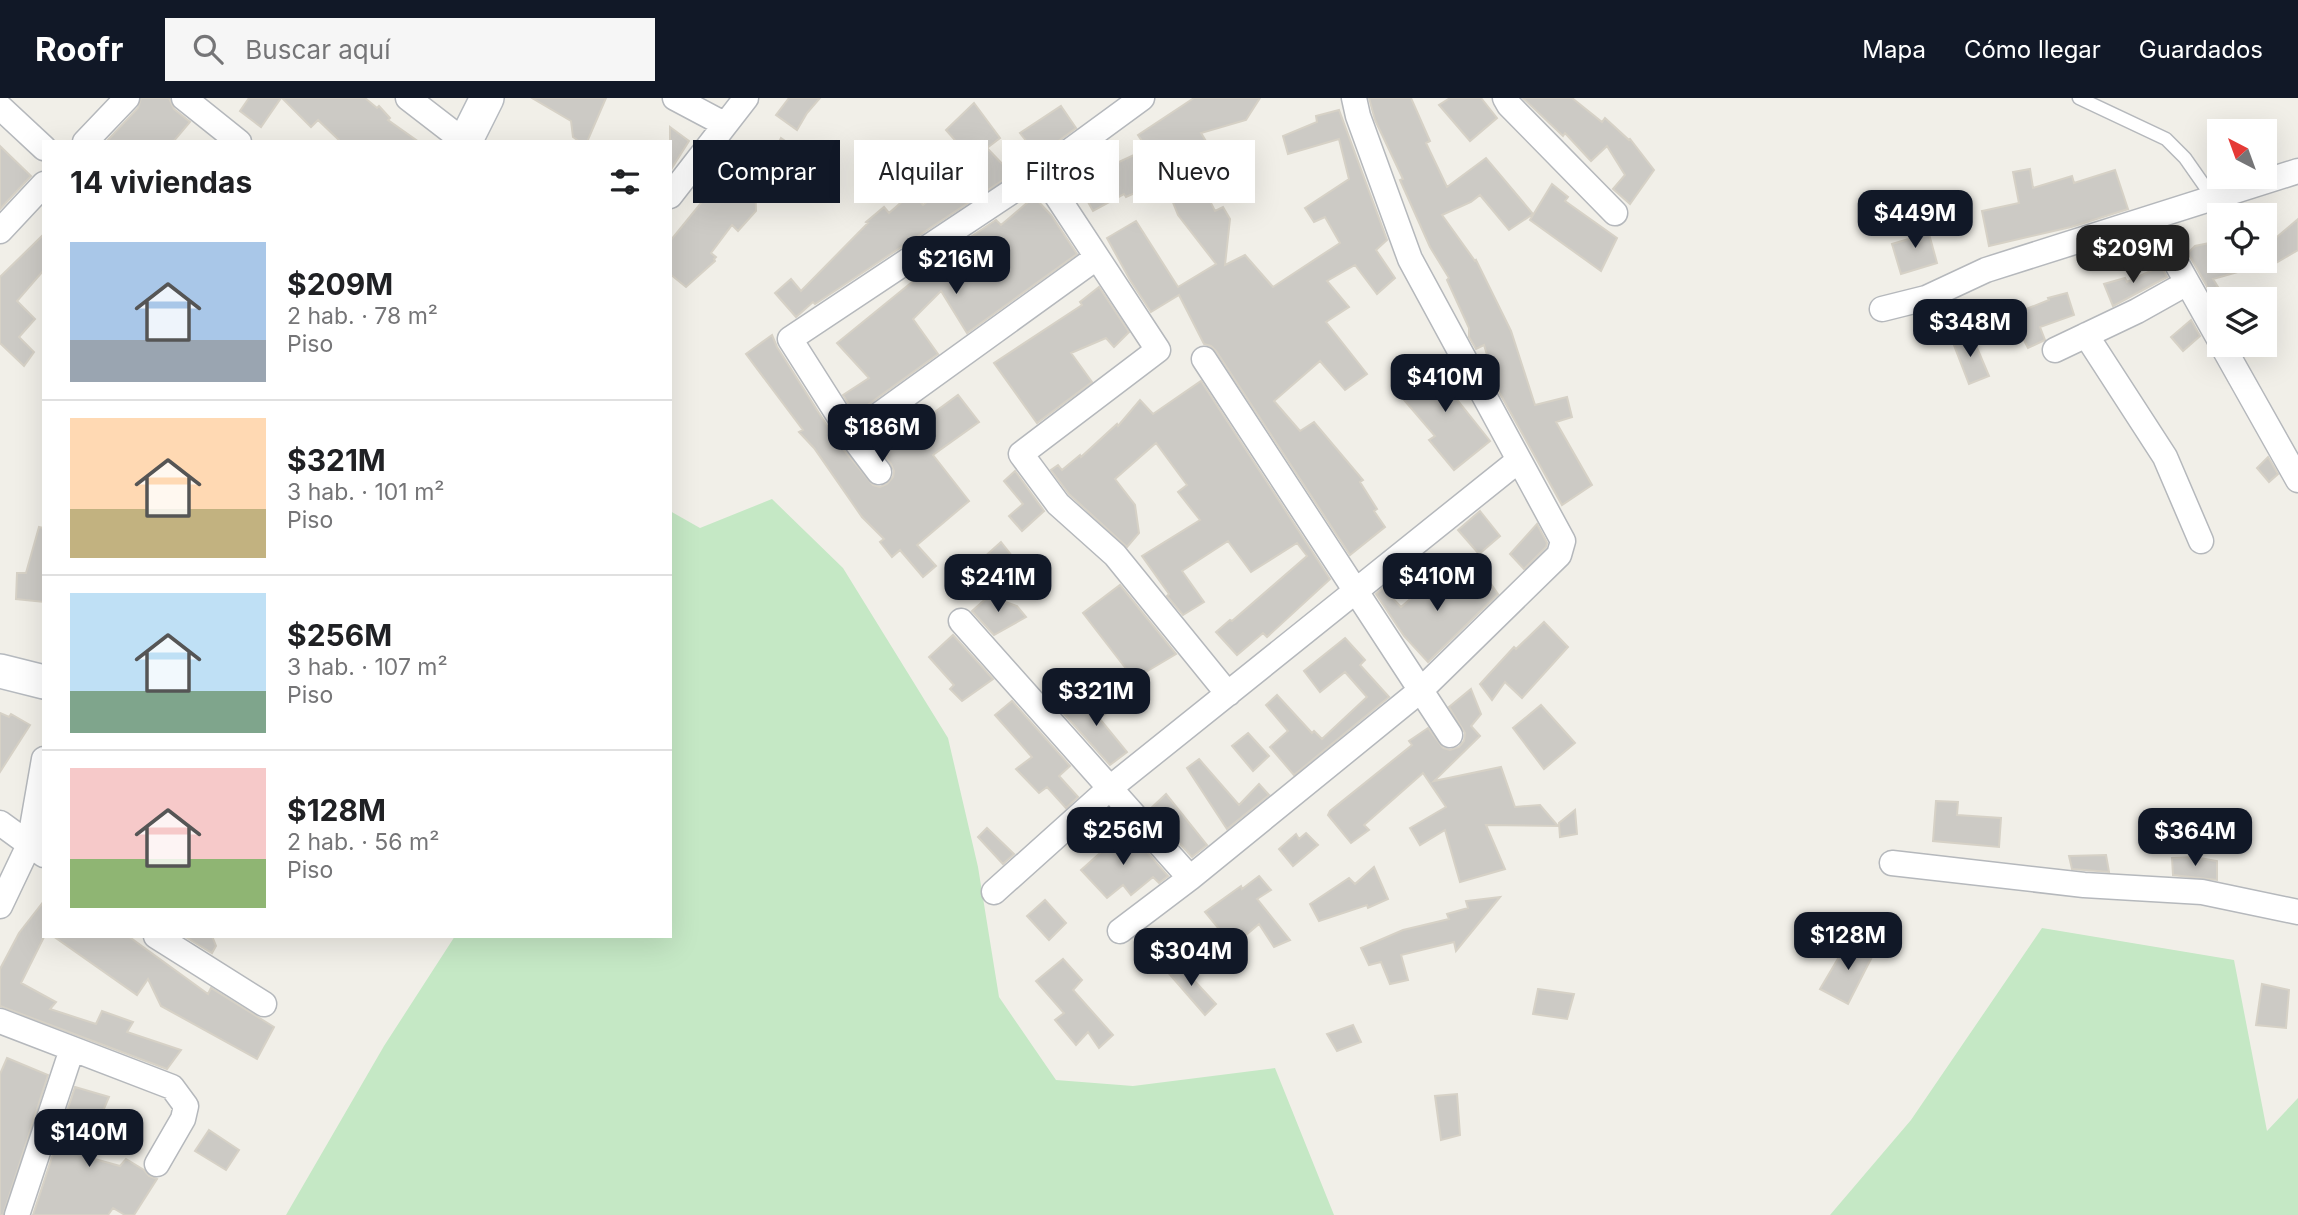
<!DOCTYPE html>
<html lang="es">
<meta charset="utf-8">
<style>
:root{--surface:#fff;--page:#f6f6f6;--text:#202124;--muted:#757577;--line:#e0e0e0;--accent:#111827}
body{margin:0;font-family:Inter,sans-serif;background:var(--page);color:var(--text);height:100vh;display:flex;flex-direction:column;font-size:26px;white-space:nowrap}
*{box-sizing:border-box;margin:0}
p{font-size:23px;color:var(--muted)}
.icon{flex:none;width:38px;height:38px;fill:none;stroke:currentColor;stroke-width:2;stroke-linecap:round;stroke-linejoin:round}
.map{position:relative;flex:1;overflow:hidden}
.drawer{position:absolute;left:42px;top:42px;width:630px;height:798px;display:flex;flex-direction:column;background:var(--surface);border-radius:0px;box-shadow:0 7px 28px #0002}
.drawer>*{flex:none}
.top-card{position:absolute;left:693px;top:42px;width:665px;height:63px;display:flex;gap:14px}
.needle{width:46px;rotate:319deg}
.controls{position:absolute;left:2207px;top:21px;display:grid;gap:14px}
.controls a{display:grid;place-items:center;width:70px;height:70px;border-radius:0px;background:var(--surface);box-shadow:0 7px 28px #0002;font-size:35px}
.price{position:absolute;translate:-50% -60px;padding:0 16px;border-radius:14px;background:var(--accent);color:#fff;font-size:23px;line-height:46px;filter:drop-shadow(0 2px 4px #0008)}
.price::after{content:'';position:absolute;left:50%;top:42px;width:21px;height:16px;margin-left:-10px;background:inherit;clip-path:polygon(0 0,100% 0,50% 100%)}
.price.on{background:#222;color:#fff}
ul{padding:0;list-style:none}
li{display:flex;align-items:center;gap:21px;height:175px;padding:0 28px}
li+li{border-top:2px solid var(--line)}
li span{display:grid;place-items:center;flex:none;width:196px;height:140px;border-radius:0px;color:#555}
li>.icon{margin-inline-start:auto}
span .icon{width:84px;height:84px;fill:#fffc;stroke-width:1}
li b{font-size:30px}
h2{display:flex;justify-content:space-between;align-items:center;height:84px;padding:0 28px;font-size:30px}
.chip{padding:0 24px;border-radius:0px;background:var(--surface);box-shadow:0 7px 28px #0002;font-size:24px;line-height:63px}
.chip.on{background:var(--accent);color:#fff}
header{display:flex;align-items:center;gap:42px;box-sizing:border-box;height:98px;padding:0 35px;background:var(--accent);color:#fff}
header strong{font-size:33px}
nav{display:flex;gap:38px;margin-inline-start:auto;font-size:24px}
.search{width:490px;height:63px;background:var(--page);display:flex;align-items:center;gap:18px;box-sizing:border-box;padding:0 24px;border-radius:0px;color:var(--muted);font-size:26px}
.map>svg:first-child{display:block}
.green{fill:#c5e8c5}
.building{fill:#cccac5;stroke:#d6d1c6;stroke-width:2}
.lines{fill:none;stroke-linecap:round;stroke-linejoin:round}
.lane-casing{stroke:#b5b8bc;stroke-width:15}
.street-casing{stroke:#b5b8bc;stroke-width:27}
.secondary-casing{stroke:#b6babf;stroke-width:36}
.lane{stroke:#fff;stroke-width:12}
.street{stroke:#fff;stroke-width:24}
.secondary{stroke:#fff;stroke-width:33}
</style>
<header>
<strong>Roofr</strong>
<div class="search"><svg class="icon" aria-label="search" viewBox="0 0 24 24"><circle cx="10" cy="10" r="6"/><path d="M15 15l6 6"/></svg>Buscar aquí</div>
<nav><a>Mapa</a><a>Cómo llegar</a><a>Guardados</a></nav>
</header>
<div class="map">
<svg width="2298" height="1117" viewBox="0 0 2298 1117">
<rect width="100%" height="100%" fill="#f1efe8"/>
<path class="green" d="M772,401L843,470L948,640L978,769L999,899L1056,982L1133,988L1275,970L1334,1117H286L384,948L455,838H670V413L700,430Z
M2042,830L2234,862L2267,1033L2298,1000V1117H1830L1911,1022Z"/>
<path class="building" d="M141,0H169L174,11L190,24L173,44H106L138,10Z
M249,0H281L261,29L240,13Z
M282,0H365L377,10L379,8L390,20L388,22L419,44H341L318,22L311,29Z
M532,0H606L587,44H580L573,39L571,23Z
M789,0H820L807,15L797,32L776,17Z
M1194,0H1260L1246,22L1201,35L1209,48L1189,62L1215,113L1223,109L1230,121L1225,167L1245,157L1273,189L1340,145L1325,119L1314,124L1305,110L1349,81L1339,41L1288,56L1283,38L1317,24L1316,18L1339,12L1387,142L1376,152L1395,180L1377,196L1355,167L1327,183L1349,209L1326,224L1367,276L1345,292L1320,263L1274,303L1300,333L1314,324L1363,382L1360,384L1377,411L1374,413L1385,429L1350,457L1216,253L1211,248L1204,246L1179,197L1151,214L1130,182L1107,140L1136,123L1178,189L1216,166L1178,117L1164,82L1126,99L1124,96L1093,113L1074,79L1091,72L1093,76L1147,51L1138,37Z
M1369,0H1411L1430,43L1426,45L1447,89L1486,60L1533,116L1509,132L1480,97L1471,104L1442,117L1475,163L1476,162L1511,233L1535,307L1567,299L1572,319L1556,324L1592,387L1562,407L1498,292L1484,247L1476,251L1469,239V230L1447,182L1449,180L1430,149L1400,82L1403,81L1375,22Z
M1450,0H1481L1497,20L1470,43L1439,7Z
M1523,0H1572L1602,24L1605,20L1629,42L1630,41L1654,72L1630,106L1613,91L1625,77L1607,48L1591,63L1565,35L1563,38Z
M974,5L1000,40L987,50L1012,76L815,206L813,204L796,219L775,195L791,181L801,193L868,125L866,124L884,109L889,115L912,95L923,107L976,66L946,32Z
M1061,8L1076,30L1038,58L1020,35Z
M670,29L689,43L670,73Z
M781,40L805,57L792,75L771,61Z
M0,48L31,78L0,111Z
M736,62L755,79L756,113L738,133L732,127L711,155L716,159L714,161L715,163L686,189L670,176V143Z
M2030,71L2033,90L2072,78L2074,85L2115,72L2128,111L2071,129L1989,148L1982,113L2019,105L2013,74Z
M1552,86L1568,99L1565,103L1617,140L1601,173L1530,122Z
M1034,99L1051,117L1077,156L967,235L941,193L913,221L938,256L855,316L843,297L869,280L837,245L933,167L932,165L996,122L1001,127Z
M2298,121V152L2264,172V150Z
M1926,125L1937,165L1901,176L1892,146L1912,140L1909,130Z
M44,136V172L17,203L35,221L19,239L34,254L24,268L0,245V179Z
M2219,143V163H2259V168L2213,181L2218,189L2209,192L2188,155L2195,148Z
M2161,168L2167,179L2113,208L2104,186L2125,180L2127,184Z
M1099,189L1129,234L1114,249L1106,240L1071,255L1092,284L1037,325L994,265L1082,207L1080,204Z
M2067,195L2074,217L2040,229L2045,242L2028,250L2011,217L2049,202L2048,200Z
M2191,222L2200,238L2183,253L2171,239Z
M772,237L777,249L838,345L873,387L880,389L887,386L893,379L894,373L891,366L882,353L958,297L979,324L933,357L969,403L917,447L936,468L923,479L900,452L892,459L880,444L884,441L862,419L814,350L799,334L803,332L746,256Z
M1972,238L1989,278L1969,286L1952,242Z
M1446,258L1460,285L1451,294L1490,343L1454,372L1429,342L1435,338L1398,295Z
M1201,283L1330,481L1267,539L1263,535L1237,557L1216,534L1230,522L1232,523L1307,458L1297,445L1251,474L1228,443L1182,473L1204,504L1183,517L1167,498L1169,496L1142,458L1200,422L1178,394L1187,387L1156,345L1115,381L1135,407L1139,435L1127,449L1069,396L1051,372L1058,367L1062,372L1080,357L1081,359L1117,326L1118,328L1140,302L1153,316Z
M2268,359L2278,376L2269,384L2257,370Z
M1015,373L1044,413L1022,433L1009,418L1023,406L1004,383Z
M1480,413L1500,438L1479,456L1458,432Z
M1537,426L1547,445L1546,449L1524,471L1510,456Z
M39,429L44,430V504L16,501L17,475H26Z
M1001,444L1012,458L985,485L972,470Z
M1446,470L1471,500L1489,483L1498,496L1428,564L1404,538L1376,496L1383,490L1401,509Z
M1120,487L1176,556L1134,581L1083,515Z
M989,498L1017,508L1026,519L994,537L972,513Z
M1544,524L1568,549L1522,600L1505,584L1492,602L1480,586L1514,549L1516,551Z
M953,537L993,581L962,603L950,591L954,587L929,559Z
M1345,540L1365,562L1360,567L1389,599L1294,677L1270,649L1288,633L1266,607L1277,597L1312,635L1314,633L1322,641L1367,599L1345,574L1320,594L1304,573Z
M1471,591L1481,616L1471,628L1480,638L1434,683L1501,669L1515,709L1540,707L1558,728L1486,727L1505,771L1460,784L1445,732L1420,747L1410,730L1446,709L1423,675L1364,727L1369,732L1351,745L1328,717L1330,713L1412,647L1409,643L1428,630L1443,650L1450,652L1459,649L1464,643L1465,635L1449,609Z
M1094,595L1110,613L1099,620L1127,654L1110,667L1064,616Z
M1012,603L1070,668L1059,678L1078,699L1066,710L1047,689L1039,695L1016,671L1032,659L995,617Z
M1541,607L1575,645L1544,671L1513,630Z
M0,615L9,619L11,616L30,627L0,674Z
M1248,635L1269,658L1253,673L1232,648Z
M1199,661L1239,707L1259,686L1269,697L1227,731L1187,670Z
M1166,696L1207,747L1192,759L1149,712Z
M1936,703L1958,704L1957,717L2001,720L1999,749L1933,743Z
M1575,712L1577,736L1560,739L1559,725Z
M987,730L1014,756L1003,766L978,739Z
M1127,731L1168,778L1159,785L1153,779L1131,797L1123,787L1107,800L1081,772Z
M1306,735L1318,747L1293,768L1279,751L1296,736L1299,741Z
M2106,757L2109,774L2072,771L2069,758Z
M2194,759L2217,763V782L2173,777L2172,760Z
M1374,769L1388,801L1368,810L1367,807L1319,823L1310,806L1349,780L1355,786Z
M1259,778L1271,792L1257,801L1290,842L1274,849L1259,826L1233,848L1205,814L1241,788L1242,791Z
M1500,799L1456,853L1454,844L1401,857L1408,882L1390,886L1381,864L1369,867L1361,850L1403,832L1449,821L1447,816L1468,810L1466,803Z
M1045,802L1066,825L1049,842L1027,818Z
M44,803V839L21,885L56,904L50,911L96,926L102,913L133,924L127,934L181,952L167,971L0,908V871L19,835Z
M53,838H128L208,896L211,890L274,929L257,961L161,908L148,881L137,897Z
M184,838H212L216,848L212,855Z
M1849,842L1875,853L1848,906L1820,891Z
M1063,861L1082,882L1073,892L1113,937L1099,950L1088,934L1076,947L1055,922L1064,915L1036,883Z
M1176,863L1216,906L1205,917L1166,872Z
M2262,886L2289,892L2286,930L2256,927Z
M1538,891L1574,896L1567,921L1533,916Z
M1353,927L1361,944L1337,953L1327,936Z
M7,960L48,977L3,1117H0V976Z
M75,989L109,999L84,1058L120,1068L126,1061L144,1072L149,1078L157,1081L134,1117H125L113,1110L108,1117H33Z
M1457,996L1460,1037L1441,1042L1435,998Z
M209,1032L239,1052L226,1072L195,1053Z"/>
<g class="lines">
<defs>
<path id="lane" d="M2079,0L2166,41L2185,60L2213,100"/>
<path id="street" d="M184,0L239,44
M408,0L465,44
M675,0L724,26
M1505,0L1509,7L1615,115
M0,9L44,50
M85,44L127,0
M1041,74L1158,252L1021,356L1058,406L1115,457L1228,596
M670,98L746,0
M2151,120L2219,241
M0,133L44,86
M1882,211L1926,200L1986,172L2298,73
M2086,237L2165,359L2201,443
M2222,247L2298,382
M2055,252L2137,213L2187,185
M1204,261L1450,637
M851,337L1096,160
M879,374L851,337L790,241L1041,74L1142,0
M961,523L1190,780
M0,725L44,757
M1892,765L2084,787L2202,794L2298,814
M994,794L1110,690L1519,362
M0,808L29,747L44,661
M1120,833L1190,780L1421,592L1559,457L1563,443L1410,161L1358,18L1354,0
M156,838L264,906
M0,923L172,989L186,1008L183,1021L157,1066
M17,1117L72,951"/>
<path id="secondary" d="M465,44L487,0
M0,573L44,584"/>
</defs>
<use href="#lane" class="lane-casing"/>
<use href="#street" class="street-casing"/>
<use href="#secondary" class="secondary-casing"/>
<use href="#lane" class="lane"/>
<use href="#street" class="street"/>
<use href="#secondary" class="secondary"/>
</g>
</svg>
<div class="controls">
<a><svg class="needle" viewBox="-14 -14 28 28"><path d="M0-13l5 13h-10z" fill="#e53935"/><path d="M0 13l5-13h-10z" fill="#757577"/></svg></a>
<a><svg class="icon" aria-label="locate" viewBox="0 0 24 24"><circle cx="12" cy="12" r="6"/><path d="M12 2v4M12 18v4M2 12h4M18 12h4"/></svg></a>
<a><svg class="icon" aria-label="layers" viewBox="0 0 24 24"><path d="M12 4l9 5-9 5-9-5zM3 14l9 5 9-5"/></svg></a>
</div>
<b class="price" style="left:1915px;top:152px">$449M</b>
<b class="price on" style="left:2133px;top:187px">$209M</b>
<b class="price" style="left:956px;top:198px">$216M</b>
<b class="price" style="left:1970px;top:261px">$348M</b>
<b class="price" style="left:1445px;top:316px">$410M</b>
<b class="price" style="left:882px;top:366px">$186M</b>
<b class="price" style="left:1437px;top:515px">$410M</b>
<b class="price" style="left:998px;top:516px">$241M</b>
<b class="price" style="left:1096px;top:630px">$321M</b>
<b class="price" style="left:1123px;top:769px">$256M</b>
<b class="price" style="left:2195px;top:770px">$364M</b>
<b class="price" style="left:1848px;top:874px">$128M</b>
<b class="price" style="left:1191px;top:890px">$304M</b>
<b class="price" style="left:89px;top:1071px">$140M</b>
<div class="top-card">
<a class="chip on">Comprar</a>
<a class="chip">Alquilar</a>
<a class="chip">Filtros</a>
<a class="chip">Nuevo</a>
</div>
<section class="drawer">
<h2>14 viviendas<svg class="icon" aria-label="filters" viewBox="0 0 24 24"><path d="M4 7h16M4 17h16"/><circle cx="9" cy="7" r="2"/><circle cx="15" cy="17" r="2"/></svg></h2>
<ul>
<li><span style="background:linear-gradient(#a9c7e8 70%,#9aa5b1 0)"><svg class="icon" aria-label="home" viewBox="0 0 24 24"><path d="M3 11l9-7 9 7M6 9v11h12V9"/></svg></span><div><b>$209M</b><p>2 hab. · 78 m²</p><p>Piso</p></div></li>
<li><span style="background:linear-gradient(#ffd9b3 65%,#c2b280 0)"><svg class="icon" aria-label="home" viewBox="0 0 24 24"><path d="M3 11l9-7 9 7M6 9v11h12V9"/></svg></span><div><b>$321M</b><p>3 hab. · 101 m²</p><p>Piso</p></div></li>
<li><span style="background:linear-gradient(#bfe0f5 70%,#7fa58c 0)"><svg class="icon" aria-label="home" viewBox="0 0 24 24"><path d="M3 11l9-7 9 7M6 9v11h12V9"/></svg></span><div><b>$256M</b><p>3 hab. · 107 m²</p><p>Piso</p></div></li>
<li><span style="background:linear-gradient(#f6c9c9 65%,#8fb573 0)"><svg class="icon" aria-label="home" viewBox="0 0 24 24"><path d="M3 11l9-7 9 7M6 9v11h12V9"/></svg></span><div><b>$128M</b><p>2 hab. · 56 m²</p><p>Piso</p></div></li>
</ul>
</section>
</div>
